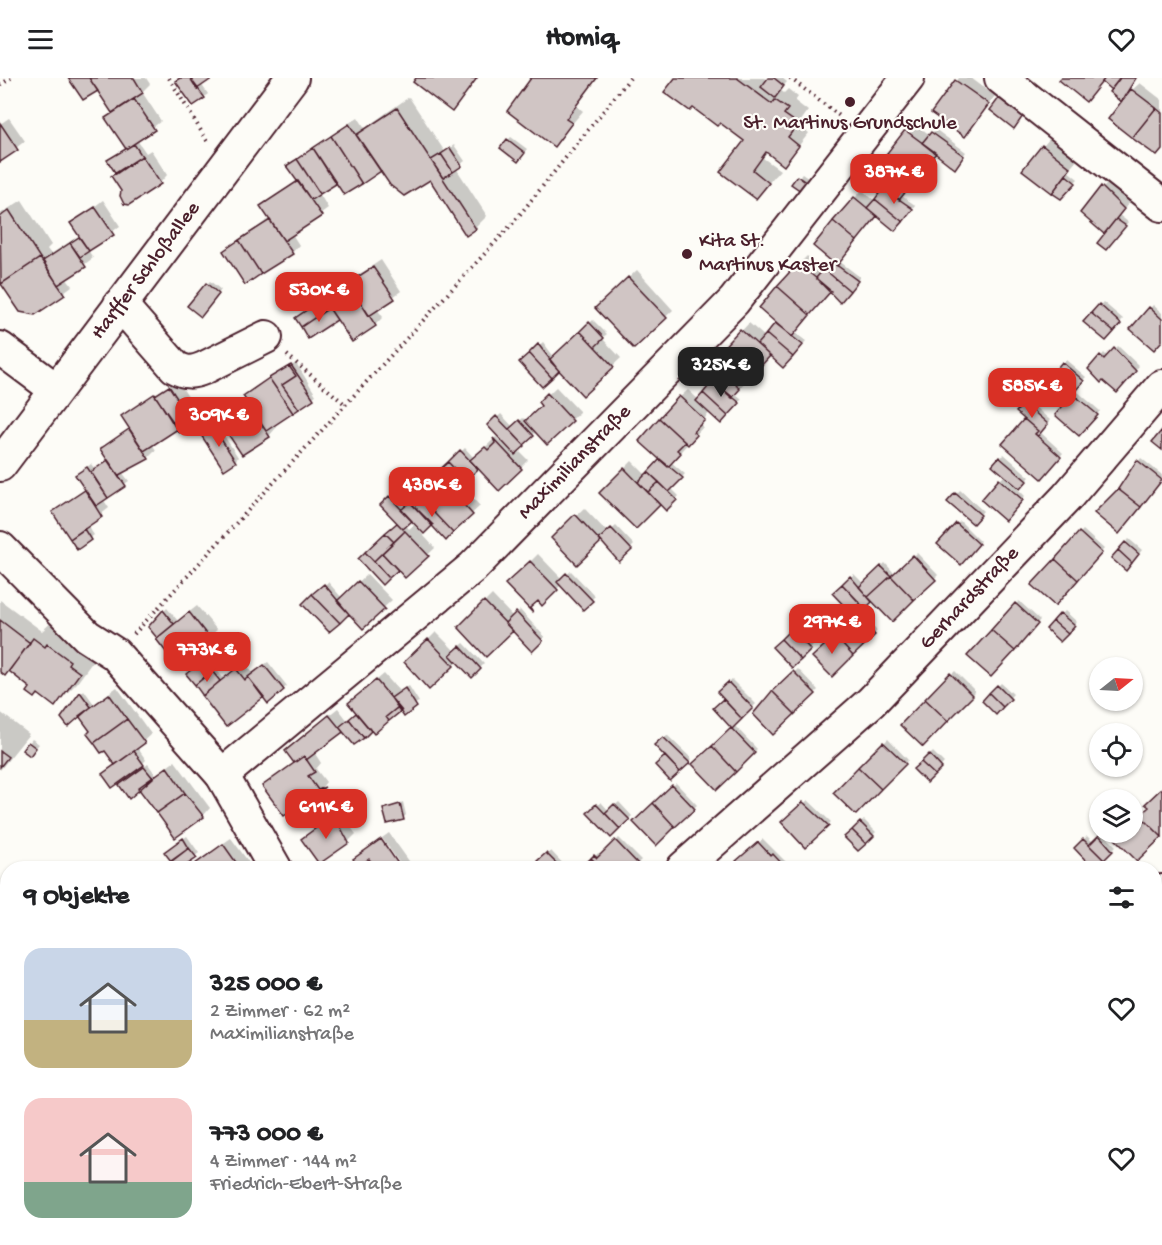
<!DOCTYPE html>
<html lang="de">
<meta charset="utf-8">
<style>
:root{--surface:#fff;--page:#f2f2f2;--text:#202124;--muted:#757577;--accent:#d93025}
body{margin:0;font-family:"Gochi Hand",sans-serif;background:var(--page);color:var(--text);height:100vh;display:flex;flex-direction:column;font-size:22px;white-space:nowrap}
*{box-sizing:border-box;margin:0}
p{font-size:20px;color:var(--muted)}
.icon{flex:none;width:33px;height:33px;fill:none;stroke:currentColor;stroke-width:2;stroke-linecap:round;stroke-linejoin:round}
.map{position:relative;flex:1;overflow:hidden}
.side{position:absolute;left:0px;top:783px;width:1162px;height:384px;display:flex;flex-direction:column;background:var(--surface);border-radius:24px 24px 0 0;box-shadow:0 2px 4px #0004}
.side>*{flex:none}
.needle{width:39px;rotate:72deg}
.controls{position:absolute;left:1089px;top:579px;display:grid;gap:12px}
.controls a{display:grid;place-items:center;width:54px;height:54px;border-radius:50%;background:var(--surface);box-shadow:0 2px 4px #0004;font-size:30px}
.price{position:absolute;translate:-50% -51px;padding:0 14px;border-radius:12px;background:var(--accent);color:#fff;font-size:20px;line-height:39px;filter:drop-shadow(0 2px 3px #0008)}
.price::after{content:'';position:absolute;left:50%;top:36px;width:18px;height:14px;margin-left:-9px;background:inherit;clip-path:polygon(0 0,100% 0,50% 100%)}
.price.current{background:#222;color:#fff}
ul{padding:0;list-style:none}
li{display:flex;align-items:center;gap:18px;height:150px;padding:0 24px}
li span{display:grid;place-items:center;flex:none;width:168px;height:120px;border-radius:18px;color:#555}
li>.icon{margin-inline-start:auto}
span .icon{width:72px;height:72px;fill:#fffc;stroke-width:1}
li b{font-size:26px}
h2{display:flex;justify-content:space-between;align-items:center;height:72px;padding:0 24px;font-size:26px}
header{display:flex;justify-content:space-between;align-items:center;height:78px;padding:0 24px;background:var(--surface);font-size:27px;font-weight:800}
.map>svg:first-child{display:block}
.shadow{fill:#0003}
.building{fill:#d0c5c4;stroke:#4a1f2b;stroke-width:1.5}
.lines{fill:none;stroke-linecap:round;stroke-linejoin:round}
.minor-casing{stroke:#4a1f2b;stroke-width:36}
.path{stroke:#4a1f2b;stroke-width:4;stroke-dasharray:1.5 4.5;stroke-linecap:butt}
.minor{stroke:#fdfcf7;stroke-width:32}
.poi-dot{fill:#4a1f2b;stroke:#fdfcf7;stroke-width:2}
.labels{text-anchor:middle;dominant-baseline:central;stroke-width:4.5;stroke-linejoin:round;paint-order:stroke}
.poi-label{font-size:21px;fill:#4a1f2b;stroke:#fdfcf7}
.street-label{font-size:21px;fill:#4a1f2b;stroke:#fdfcf7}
</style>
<header><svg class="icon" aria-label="menu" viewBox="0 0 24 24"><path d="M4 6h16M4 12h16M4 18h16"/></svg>Homiq<svg class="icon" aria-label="heart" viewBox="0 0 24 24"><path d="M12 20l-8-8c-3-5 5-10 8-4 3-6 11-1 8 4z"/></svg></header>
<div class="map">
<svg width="1162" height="1167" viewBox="0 0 1162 1167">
<rect width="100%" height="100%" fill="#fdfcf7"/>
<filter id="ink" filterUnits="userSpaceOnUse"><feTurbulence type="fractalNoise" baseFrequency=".0167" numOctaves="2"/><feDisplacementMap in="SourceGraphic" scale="12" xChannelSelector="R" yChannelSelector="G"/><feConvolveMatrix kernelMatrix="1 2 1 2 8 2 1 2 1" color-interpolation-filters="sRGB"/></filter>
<g filter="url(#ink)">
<path class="shadow" d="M70,0H146L150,6L142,14L161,43L137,62L146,75L151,72L167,97L160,105L122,113L112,79L127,70L107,40L113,34L98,11Z
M180,0H210L201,6L208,16L204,19Z
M533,0H598L577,28L583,33L554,67Z
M677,0H764L768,3L769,0H782L787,4L780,12L784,15L788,11L798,19L795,23L808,33L798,47L809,55L784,86L768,74L763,80L780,92L756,119L746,63Z
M959,0H971L995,18L964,57L933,35Z
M1140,5L1162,22V71L1132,12Z
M1003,17L1025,34L1017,45L992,32Z
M409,19L445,74L454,67L465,83L456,90L487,138L475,150L430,99L381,91L337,104L319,115L328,130L292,156L299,167L292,175L225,173L270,140L262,128L298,102L288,88L291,85L358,39L365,50Z
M9,40L25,63L0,82V46Z
M914,45L930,57L935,51L966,74L958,85L936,74L902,118L915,127L899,148L878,137L839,183L860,199L843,219L830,213L794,254L806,263L783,288L770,276L757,290L742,298L747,302L735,315L742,321L721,344L710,334L700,346L703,349L671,384L685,396L671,410L679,418L666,431L660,425L636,449L601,415L632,383L646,397L662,382L680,319L688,312L699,322L716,303L704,293L749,245L765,259L778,245L761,230L799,186L807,178L824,193L833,183L855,120L862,112L875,123L886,110L871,99Z
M511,59L527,71L521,78L508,62Z
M1050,60L1077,82L1068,93L1078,101L1060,119L1024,91Z
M802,96L809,101L804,108L794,105Z
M1110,102L1131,123L1119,137L1128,144L1109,167L1106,156L1082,135Z
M22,122L51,167L47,171L51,176L80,157L72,146L103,122L120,148L88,172L93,180L66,200L72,208L35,235L21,232L0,200V136Z
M381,182L401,213L377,231L383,239L375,247L337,240L309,259L300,237L327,219L333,229L354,213L350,205L357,198Z
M637,192L673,232L634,269L597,230Z
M210,203L221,212L204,234L207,206Z
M1103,224L1123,241L1106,261L1085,244Z
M1153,227L1162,235V262L1132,251Z
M593,242L607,256L602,260L621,280L583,316L559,290L542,307L521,284L543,264L554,279Z
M1118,268L1139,288L1120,310L1090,291L1104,275L1108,279Z
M1066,282L1086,299L1075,310L1055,294Z
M296,285L316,317L273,346L276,350L269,358L222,345L249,324L245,318L252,311Z
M177,302L200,337L192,344L177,350L152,366L156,372L148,380L122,394L129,403L103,421L109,430L87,447L94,457L77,470L54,434L86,410L81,394L91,386L95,391L109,382L102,371L130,350L123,339Z
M556,309L580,334L547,365L537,353L518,372L528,382L499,411L478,389L468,398L474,405L466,413L480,428L446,460L432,446L412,441L405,446L409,451L414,447L435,470L406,498L398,490L382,505L360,481L398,445L382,427L393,416L405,429L465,370L474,380L496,359L500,363L502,361L489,347L501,336L513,349L523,340L527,343L543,327L540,324Z
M1078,314L1100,333L1079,356L1057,337Z
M1028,323L1050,342L1040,354L1063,375L1042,399L1004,366L1026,341L1025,326Z
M217,347L238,379L235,383L206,354Z
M1004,376L1030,399L1018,411L1025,418L1009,437L1000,402L1005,397L994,387Z
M1141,380L1162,397V402L1122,451L1119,411Z
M960,412L983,433L973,444L949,424Z
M584,430L608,455L616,448L634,467L619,482L601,462L577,485L553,460Z
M960,443L980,463L960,485L939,466Z
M1083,452L1104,471L1055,526L1033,507Z
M1129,461L1142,472L1129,488L1113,480Z
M917,475L938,497L892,542L873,522L865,529L860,523L834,515L854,496L864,506L885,485L895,496Z
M538,476L562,501L571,493L595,518L583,530L561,507L542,526L508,506Z
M367,496L392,522L363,549L349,534L305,526L328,504L342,520Z
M492,517L513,539L520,532L545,559L532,572L513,551L460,549Z
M0,522L42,553L57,539L101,572L77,605L55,627L9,592H0Z
M1019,523L1040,542L991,597L969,578Z
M197,528L217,552L177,585L150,549L167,530L178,543Z
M1065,533L1077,544L1060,562L1048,551Z
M860,535L877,553L832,597L829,565L825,560L842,543L847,548Z
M795,549L813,567L792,588L774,569Z
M436,554L455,573L464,565L484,586L472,598L458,583L429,610L406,584Z
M207,580L224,601L244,584L253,595L268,584L287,608L268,624L264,617L226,647L191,593Z
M798,591L818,612L773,655L766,620Z
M955,593L975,613L923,666L902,647Z
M384,596L400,614L409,608L419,624L401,632L374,654L372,651L354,665L343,652L314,674L321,685L316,691L326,704L322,709L330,719L335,716L341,725L315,745L300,725L264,708L295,684L294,665L338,630L348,643L358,634V618Z
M732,602L756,626L734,647L757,671L717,710L695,686L733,650L715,631L725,621L719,614Z
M1001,605L1013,616L996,635L984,623Z
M117,609L151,656L137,669L146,682L143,685L116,686L80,637L62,640L84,612L94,626Z
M0,634L29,656L0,692Z
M667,657L692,681L671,701L667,678L656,667Z
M32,661L39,666L33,673L29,665Z
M888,661L908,682L856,735L835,714Z
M933,674L944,685L927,703L916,691Z
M175,683L210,730L203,738L124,704L148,686L156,697Z
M676,705L697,727L656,766L635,744Z
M1162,712V757L1132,754V740L1138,735L1141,738L1151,729Z
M808,722L831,744L805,768L783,744Z
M403,724L406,737L403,740L384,732Z
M601,724L609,733L619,724L632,738L611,758L589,735Z
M343,731L350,742L347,744L356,756L348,764L303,761Z
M864,742L876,754L858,771L846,759Z
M389,755L414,790H403L382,760Z
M1103,755L1116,768L1099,786L1103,790H1083L1090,784L1076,770L1087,758L1093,764Z
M187,758L199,775L179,790H164L173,783L166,774Z
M231,760L253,790H194L201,781Z
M619,760L641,782L633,790H585L598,775L602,778Z
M379,761L399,790H363L373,783L369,779L355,781Z
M763,761L786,784L778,790H745L738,783Z
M551,773L567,790H546L539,783Z
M1155,955L1162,962V985L1155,991Z
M0,1009L6,1014L0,1021Z
M3,1121L8,1124V1160H21L15,1167H0V1124Z
M84,1160H103L112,1167H78Z
M182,1160H215L224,1167H192Z
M467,1160H471L476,1166L457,1167Z
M605,1160H654L659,1167H601L600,1165Z
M689,1160H697L692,1164Z
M807,1160H850L856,1166L800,1167Z
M917,1160H946L950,1165L908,1167Z
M1017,1160H1088L1094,1167H1023Z"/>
<path class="building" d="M68,0H89L98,13L83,22Z
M89,0H134L143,15L112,35Z
M180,0H190L205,20L193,28L175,3Z
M190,0H213L197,11Z
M416,0H477L452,34L413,4Z
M531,0H597L566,41L572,45L554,69L507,33Z
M675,0H737L772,26L775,22L788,31L784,36L798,46L788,59L799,68L784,88L766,74L753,92L769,105L756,121L720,94L744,63L720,45L717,48L693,30L690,33L664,14Z
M768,0H774L784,8L775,20L761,9Z
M1061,0H1105L1086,24L1059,2Z
M1105,0H1120L1111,12L1102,4Z
M1120,0H1136L1121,24L1109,14Z
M955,2L989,26L965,59L931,35Z
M1131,11L1156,30L1132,60L1108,41Z
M999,20L1023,38L1014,51L990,32Z
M134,21L155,52L126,71L105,40Z
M397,30L476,151L466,158L430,102L404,118L390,107L356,57Z
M1156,30L1162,35V72L1157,78L1132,60Z
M0,45L18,72L0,84Z
M349,46L381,93L362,106L331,58Z
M905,52L936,75L918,99L887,75Z
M931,54L964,78L955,91L922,65Z
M331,58L362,106L344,117L313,70Z
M507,61L525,75L518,84L500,70Z
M134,66L142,78L116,96L107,82Z
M1042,67L1071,90L1052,115L1022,92Z
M313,70L336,106L320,116L297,81Z
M450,70L462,88L453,94L441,76Z
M887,75L918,99L899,122L869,99Z
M441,76L453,94L443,100L431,82Z
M142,78L161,106L129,127L124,126L120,118L121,113L111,98Z
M297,81L320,116L311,122L286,88Z
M1066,97L1076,105L1061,121L1052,115Z
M797,98L807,105L801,113L791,106Z
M298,103L322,138L284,163L260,128Z
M1101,108L1124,131L1104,156L1080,135Z
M883,110L913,131L903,144L875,121Z
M854,119L877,138L857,163L833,143Z
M875,121L903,144L895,153L867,130Z
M95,129L114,157L89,173L70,145Z
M9,132L40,180L1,206L0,139Z
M1116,141L1126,148L1106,172L1097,165Z
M270,142L293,176L261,196L239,162Z
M833,143L857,163L837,188L813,168Z
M79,159L89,173L80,179L70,165Z
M239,162L261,196L245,207L223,173Z
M70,165L86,189L58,207L43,183Z
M40,180L65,217L35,237L20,234L1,206Z
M831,183L858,203L850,213L824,191Z
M798,185L831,213L810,237L777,208Z
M373,189L395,221L369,238L348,205Z
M824,191L850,213L840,225L816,200Z
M628,199L667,240L634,271L595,230Z
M206,205L219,216L201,239L187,228Z
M777,208L810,237L792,259L759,230Z
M354,214L376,248L352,264L329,230Z
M323,221L329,230L301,249L295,240Z
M1099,226L1121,246L1114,254L1091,235Z
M1149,229L1162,241V263L1154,272L1130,251Z
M329,230L337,242L308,261L301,249Z
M1091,235L1114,254L1106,263L1083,244Z
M589,244L604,260L595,269L580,253Z
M775,245L803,267L793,279L766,256Z
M740,251L770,278L750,300L720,273Z
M580,253L614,289L583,318L549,282Z
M766,256L793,279L783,290L757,266Z
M538,266L559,293L552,300L529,275Z
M1114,270L1136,293L1117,315L1103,303L1101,305L1088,291L1100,277L1104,281Z
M720,273L745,296L736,307L740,311L732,320L702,293Z
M529,275L552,300L542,309L519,284Z
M1062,284L1084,303L1075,313L1053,295Z
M291,287L314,321L299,331L282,307L296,298L289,288Z
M289,288L296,298L282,307L299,331L293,335L269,300Z
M269,300L293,335L266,353L243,318Z
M713,303L740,325L728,338L703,315Z
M169,308L193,345L179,355L155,317Z
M547,315L573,343L547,367L525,343L541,328L538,324Z
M703,315L728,338L721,346L696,323Z
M154,316L178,351L144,373L121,338Z
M1073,316L1098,337L1079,358L1055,337Z
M679,318L705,342L693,354L697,357L688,367L659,340Z
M1024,325L1048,346L1038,358L1035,356L1038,353L1016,334Z
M248,326L270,359L242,377L220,344Z
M496,338L525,368L515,377L487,347Z
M659,340L685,364L677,372L681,375L668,389L639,363Z
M1024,341L1038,353L1035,356L1061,379L1042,401L1002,366Z
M519,342L534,358L524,367L509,351Z
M213,349L236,384L224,392L201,357Z
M129,351L149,381L119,397L120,401L100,371Z
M1162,352V372L1152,364Z
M493,360L522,391L499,413L470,382L485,369L488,372L495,365Z
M460,372L478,391L466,403L448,384Z
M999,379L1027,403L1020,411L992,387Z
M660,381L683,400L669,414L648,394Z
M108,382L126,408L108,420L91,394Z
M1137,382L1162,402L1141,429L1118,411Z
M448,384L472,409L459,421L434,397Z
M87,389L108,420L96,428L75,397Z
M624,390L660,427L636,451L599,415Z
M648,394L659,404L648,414L638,404Z
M438,398L473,437L453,455L417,417Z
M999,401L1023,422L1005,443L981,422Z
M659,404L677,422L666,433L648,414Z
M1118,411L1141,429L1119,456L1094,435Z
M85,412L102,439L70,461L52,434Z
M955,415L981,437L973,446L947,424Z
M417,417L453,455L446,463L410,424Z
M389,418L412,443L403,451L380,427Z
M410,424L433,447L424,456L401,432Z
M575,436L601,464L577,487L551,460Z
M397,445L405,453L394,464L385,455Z
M956,445L979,466L961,487L937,466Z
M611,450L632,472L619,484L599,461Z
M84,451L91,462L77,472L70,461Z
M405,453L429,478L405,500L382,475Z
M1079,454L1102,475L1078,502L1055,481Z
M385,455L394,464L374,483L365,474Z
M1125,464L1139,476L1132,485L1118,472Z
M1118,472L1132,485L1126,493L1111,480Z
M365,474L389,500L382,507L358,481Z
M382,475L398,492L389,500L374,483Z
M913,477L936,502L914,522L891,498Z
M1055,481L1078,502L1055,528L1031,507Z
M530,483L558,512L542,528L538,523L530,530L533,535L505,506Z
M881,488L891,498L868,519L859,509Z
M566,495L593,523L583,532L557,504Z
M850,498L872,524L865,531L842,506Z
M891,498L914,522L892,544L868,519Z
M358,503L385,531L363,551L337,523Z
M324,506L349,536L340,545L312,516Z
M842,506L860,525L850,534L832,515Z
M312,516L340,545L329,554L302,526Z
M484,523L513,553L486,579L458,549Z
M1015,525L1038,546L1015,573L991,552Z
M163,532L174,546L157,560L148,549Z
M189,534L210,561L177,588L156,561Z
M516,534L543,563L532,574L505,545Z
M1060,535L1075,548L1068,556L1053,543Z
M856,537L875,557L853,578L830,553L838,545L842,551Z
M0,542L30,565L5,598L0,594Z
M1053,543L1068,556L1060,564L1046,551Z
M791,551L811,572L801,582L781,561Z
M991,552L1015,573L991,599L967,578Z
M830,553L853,578L832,599L812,579L827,565L823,560Z
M33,560L45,569L47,566L70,583L68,586L80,595L55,629L38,616L35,620L27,614L30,610L9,593Z
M428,561L454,588L429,612L404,584Z
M781,561L801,582L792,590L772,569Z
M460,568L481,591L472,600L450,577Z
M203,582L212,593L195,607L186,596Z
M264,587L284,612L268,626L248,599Z
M239,588L237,592L245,602L248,599L264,619L226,649L202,618Z
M212,593L220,603L203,618L195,607Z
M793,593L816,616L795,636L772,613Z
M950,595L973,618L948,643L925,621Z
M376,602L402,633L397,630L386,639L389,643L374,656L348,625Z
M728,604L753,630L742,641L717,614Z
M997,607L1011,621L1003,629L989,615Z
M405,610L417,629L404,639L391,620Z
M772,613L795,636L773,657L753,636Z
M80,614L91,629L68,649L61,640Z
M989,615L1003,629L996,637L982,623Z
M109,616L127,641L94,665L87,656L90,653L79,638Z
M723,621L742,641L732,651L713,630Z
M925,621L948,643L923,669L900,647Z
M397,630L400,634L389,643L386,639Z
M356,635L371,653L364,660L349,641Z
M329,637L343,654L306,682L304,678L294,685L285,673Z
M127,641L145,665L115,687L105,673L101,675L94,665Z
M349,641L364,660L354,667L339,649Z
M731,650L755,675L736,694L712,668Z
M663,659L690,685L680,694L654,667Z
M28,664L36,670L30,678L22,672Z
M883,664L906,686L881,711L858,689Z
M712,668L736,694L717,712L692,686Z
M0,673L8,679L0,689Z
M134,673L144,687L112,710L102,696Z
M929,676L942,690L935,697L921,684Z
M304,678L315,694L308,698L318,712L325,709L284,738L262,708Z
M665,678L680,694L670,703L655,687Z
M921,684L935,697L927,705L913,691Z
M144,689L153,700L129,721L119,707Z
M167,689L185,715L157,735L138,710Z
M858,689L881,711L856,737L833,715Z
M672,707L695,731L675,749L653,725Z
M1162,710V759L1140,737L1149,729L1145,726Z
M319,713L326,722L306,736L300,727Z
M185,715L204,739L175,760L157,735Z
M331,718L339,730L314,747L306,736Z
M803,724L829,748L805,770L781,744Z
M653,725L675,749L656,768L633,744Z
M400,726L404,742L387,746L383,731Z
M596,726L620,751L611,760L587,735Z
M614,726L630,742L620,751L605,735Z
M334,737L349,765L319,786L301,761Z
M1140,737L1162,759L1137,783L1112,758L1115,754H1132V745Z
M860,744L874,758L866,766L852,752Z
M852,752L866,766L858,773L844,759Z
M1099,757L1113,773L1104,782L1089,767Z
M183,760L189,770L171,783L164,774Z
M381,761L401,790H376L369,781L358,789L353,781Z
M1083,761L1105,783L1097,790H1093L1074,770Z
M615,762L639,787L635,790H601L591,780L594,777L597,780Z
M758,764L771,778L773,776L784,788L781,790H743L736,783Z
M223,766L240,790H193L191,789Z
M189,770L197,780L182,790H163Z
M546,775L561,790H544L537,783Z
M591,780L601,790H581Z
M8,890V921L0,915V900Z
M1155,970L1162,977V987L1155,993Z
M1162,1029V1047L1157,1051L1155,1035Z
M0,1131L8,1137V1160H21L15,1167H0Z
M82,1160H90L95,1167H76Z
M179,1160H215L209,1167H189Z
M466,1160L471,1167H456Z
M605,1160H641L647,1167H599L598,1165Z
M810,1160H837L843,1167H799Z
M873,1160H890L881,1167H864Z
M916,1160H932L938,1167H907Z
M1015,1160H1040L1030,1167H1021Z
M1040,1160H1052L1057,1166L1060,1164L1062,1167H1030Z
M1052,1160H1075L1081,1167H1062L1060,1164L1057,1166Z"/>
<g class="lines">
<defs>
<g id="minor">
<path d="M1001,0L1162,127"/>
<path d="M120,226L175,289C186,295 192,295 204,290L266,259"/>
<path d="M0,270L55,311"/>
<path id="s1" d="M0,387L292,0"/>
<path d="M0,470L87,558L115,576L222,697L275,790"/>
<path id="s2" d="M222,697L473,489L734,223L908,0"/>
<path id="s3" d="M683,790L871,624L1067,419L1162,308"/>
<path d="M1155,820L1162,813"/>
<path d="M1155,909L1162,917"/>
<path d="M0,975L8,985"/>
<path d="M0,1068L8,1058"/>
<path d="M136,1160L141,1167"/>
<path d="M535,1160L540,1167"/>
<path d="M962,1160L968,1167"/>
<path d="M761,1167L770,1160"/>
</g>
</defs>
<use href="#minor" class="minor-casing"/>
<path class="path" d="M169,0L209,66
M790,0L842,40
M0,7L11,0
M287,277L346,327
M134,556L513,145L630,0"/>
<use href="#minor" class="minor"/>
</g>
</g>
<g class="poi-dot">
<circle cx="850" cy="24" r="6"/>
<circle cx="687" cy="176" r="6"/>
</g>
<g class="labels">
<g class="poi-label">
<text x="850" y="46">St. Martinus Grundschule</text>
<text x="699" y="164" text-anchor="start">Kita St.<tspan x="699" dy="24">Martinus Kaster</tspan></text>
</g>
<g class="street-label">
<text stroke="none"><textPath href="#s1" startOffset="243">Harffer Schloßallee</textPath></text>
<text stroke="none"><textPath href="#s2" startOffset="472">Maximilianstraße</textPath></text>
<text stroke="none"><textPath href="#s3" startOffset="394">Gerhardstraße</textPath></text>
</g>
</g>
</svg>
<div class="controls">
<a><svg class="needle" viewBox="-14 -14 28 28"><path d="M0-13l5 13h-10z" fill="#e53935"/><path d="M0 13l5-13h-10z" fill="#757577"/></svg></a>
<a><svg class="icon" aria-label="locate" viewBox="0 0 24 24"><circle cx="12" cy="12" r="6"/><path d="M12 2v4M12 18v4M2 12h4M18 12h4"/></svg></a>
<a><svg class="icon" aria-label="layers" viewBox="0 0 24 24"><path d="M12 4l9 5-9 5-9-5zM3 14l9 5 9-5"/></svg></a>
</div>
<b class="price" style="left:894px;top:127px">387K €</b>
<b class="price" style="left:319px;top:245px">530K €</b>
<b class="price current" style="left:721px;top:320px">325K €</b>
<b class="price" style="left:1032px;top:341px">585K €</b>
<b class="price" style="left:219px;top:370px">309K €</b>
<b class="price" style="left:432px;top:440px">438K €</b>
<b class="price" style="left:832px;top:577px">297K €</b>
<b class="price" style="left:207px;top:605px">773K €</b>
<b class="price" style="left:326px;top:762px">611K €</b>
<section class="side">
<h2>9 Objekte<svg class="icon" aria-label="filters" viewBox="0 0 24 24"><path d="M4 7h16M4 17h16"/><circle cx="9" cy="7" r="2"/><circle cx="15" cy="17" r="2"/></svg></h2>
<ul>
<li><span style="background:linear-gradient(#c9d6e8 60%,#c2b280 0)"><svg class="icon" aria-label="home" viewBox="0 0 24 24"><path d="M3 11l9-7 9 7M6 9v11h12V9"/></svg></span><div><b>325 000 €</b><p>2 Zimmer · 62 m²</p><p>Maximilianstraße</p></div><svg class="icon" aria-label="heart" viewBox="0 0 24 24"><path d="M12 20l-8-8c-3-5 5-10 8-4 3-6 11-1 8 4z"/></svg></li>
<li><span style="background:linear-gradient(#f6c9c9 70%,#7fa58c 0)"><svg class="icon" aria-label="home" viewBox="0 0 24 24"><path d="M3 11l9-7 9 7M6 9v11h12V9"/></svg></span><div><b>773 000 €</b><p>4 Zimmer · 144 m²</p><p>Friedrich-Ebert-Straße</p></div><svg class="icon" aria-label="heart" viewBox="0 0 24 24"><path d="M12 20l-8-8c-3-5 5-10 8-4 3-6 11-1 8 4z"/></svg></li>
</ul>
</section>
</div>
